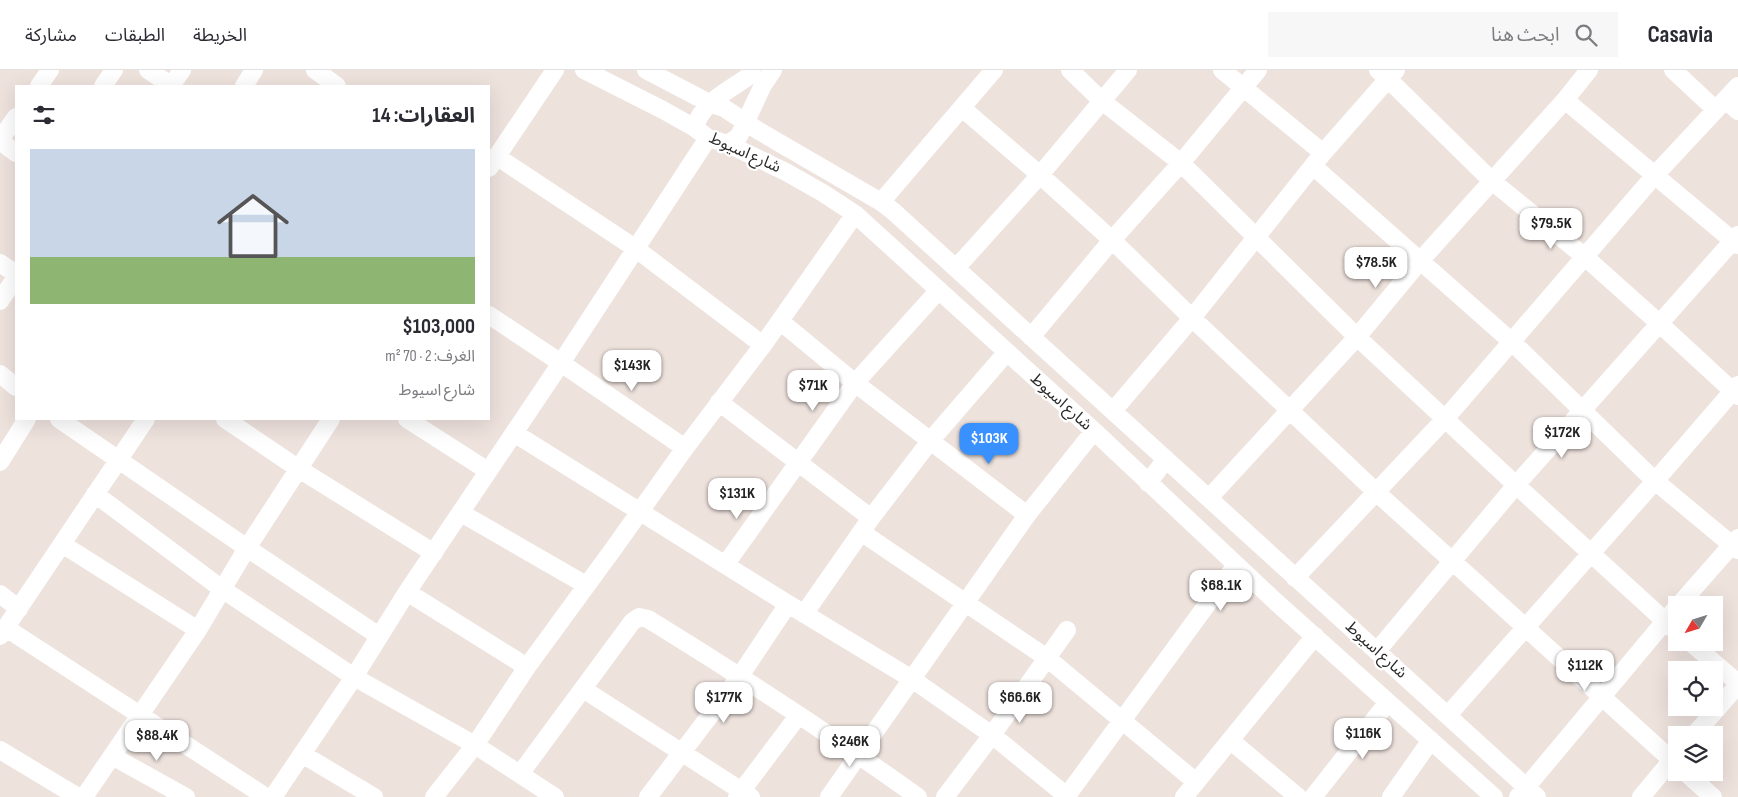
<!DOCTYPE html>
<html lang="ar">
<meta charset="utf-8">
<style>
:root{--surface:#fff;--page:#f7f7f7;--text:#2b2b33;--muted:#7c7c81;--line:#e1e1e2;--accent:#3990ff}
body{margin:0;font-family:"Sofia Sans Condensed","Noto Sans Arabic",sans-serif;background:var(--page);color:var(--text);direction:rtl;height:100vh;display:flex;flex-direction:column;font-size:19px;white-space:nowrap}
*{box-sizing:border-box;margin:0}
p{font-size:16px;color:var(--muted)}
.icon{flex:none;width:28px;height:28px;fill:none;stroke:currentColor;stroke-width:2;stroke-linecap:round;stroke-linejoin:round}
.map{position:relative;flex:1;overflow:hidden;direction:ltr}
.details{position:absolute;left:15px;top:15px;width:475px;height:335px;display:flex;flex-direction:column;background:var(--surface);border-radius:0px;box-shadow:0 5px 20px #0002;direction:rtl}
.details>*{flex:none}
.needle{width:32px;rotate:231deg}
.buttons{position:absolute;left:1668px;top:526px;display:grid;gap:10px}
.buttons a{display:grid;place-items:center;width:55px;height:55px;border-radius:0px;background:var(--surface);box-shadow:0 5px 20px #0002;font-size:25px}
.price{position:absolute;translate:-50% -42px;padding:0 11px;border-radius:10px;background:#fff;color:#222;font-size:16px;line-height:32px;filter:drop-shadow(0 1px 2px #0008)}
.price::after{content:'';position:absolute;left:50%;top:30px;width:15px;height:11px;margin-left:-8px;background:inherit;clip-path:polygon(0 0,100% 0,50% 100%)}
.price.current{background:var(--accent);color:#fff}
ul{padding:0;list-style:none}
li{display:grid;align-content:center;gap:10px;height:265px;padding:0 15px}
li span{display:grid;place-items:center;height:155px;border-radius:0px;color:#555}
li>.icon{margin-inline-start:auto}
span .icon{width:90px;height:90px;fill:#fffc;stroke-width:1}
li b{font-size:21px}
h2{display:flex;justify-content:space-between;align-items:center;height:60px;padding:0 15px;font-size:21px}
header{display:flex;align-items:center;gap:30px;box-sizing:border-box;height:70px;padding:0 25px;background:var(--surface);border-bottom:1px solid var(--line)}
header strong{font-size:24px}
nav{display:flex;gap:28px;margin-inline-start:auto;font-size:18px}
.search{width:350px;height:45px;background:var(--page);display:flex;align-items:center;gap:12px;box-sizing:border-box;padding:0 18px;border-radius:0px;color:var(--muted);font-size:19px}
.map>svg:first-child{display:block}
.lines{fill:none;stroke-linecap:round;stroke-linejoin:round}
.minor{stroke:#fff;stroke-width:18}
.labels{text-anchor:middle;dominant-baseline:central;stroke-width:4.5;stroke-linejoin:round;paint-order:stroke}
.street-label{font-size:16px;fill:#2b2b2b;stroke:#fff}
</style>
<header>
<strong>Casavia</strong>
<div class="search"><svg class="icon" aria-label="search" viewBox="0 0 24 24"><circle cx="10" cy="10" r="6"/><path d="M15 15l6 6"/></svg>ابحث هنا</div>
<nav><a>الخريطة</a><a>الطبقات</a><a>مشاركة</a></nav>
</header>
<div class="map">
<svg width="1738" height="727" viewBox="0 0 1738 727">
<rect width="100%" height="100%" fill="#eee2dd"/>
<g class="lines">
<path class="minor" d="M148,0L172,16
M315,0L337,16
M584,0L663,40L695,58L708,68L728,74L786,102L823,123L855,144L1094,361L1276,532L1494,727
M646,0L711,34L724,38L759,61L881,132L893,141L1537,727
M1070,0L1102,31L1181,93L1357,267L1516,415L1676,561
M1222,0L1323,83
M1396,0L1388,9L1492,111L1585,187L1660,254L1738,326
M1589,0L1565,30L1738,175
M1673,0L1716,40
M39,16L50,0
M103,16L114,0
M171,16L182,0
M244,16L254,0
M1726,30L1738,41
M962,38L1040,105L1112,170L1192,248L1375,421L1676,694
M695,58C700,33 730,20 749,6L752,0
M0,70L16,47
M0,71L16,83
M728,74L739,66L763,15L773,0
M496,86L635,178L763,275
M1313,96L1512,272L1655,411L1738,480
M489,98L555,0
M881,132L994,0
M0,193L16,204
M956,198L1040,105L1128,0
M0,231L16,207
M489,245L561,293L685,378
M780,251L855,313L1027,445
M1031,267L1112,170L1181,93L1258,0
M0,304L16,317
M719,332L871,448
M1113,341L1192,248L1323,83L1388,9L1378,0
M59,349L247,478L379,566
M225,349L299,399L434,483
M407,349L488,401
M514,363L788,534L912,609L992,665L1068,727
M0,392L27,349
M1148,413L1166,389
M95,424L222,519L354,607L475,675L555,727
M1209,428L1357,267L1420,191L1565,30
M461,443L586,515
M861,462L1047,588L1196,712
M62,474L198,560
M725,495L855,313L939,220
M1295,508L1445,349L1655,105L1738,16
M407,522L527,597
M0,524L19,539
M1679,535L1738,468
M804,544L871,448L931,370L1007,282
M6,558L266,727
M0,566L146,349
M1690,572L1738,613
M1377,581L1516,415L1738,165
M583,619L751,727
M1448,645L1655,411L1738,315
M1694,665L1738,615
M1230,670L1298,727
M0,680L78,727
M302,684L374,727
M112,686L186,727
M1685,702L1713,727
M520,704L632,552L639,547L648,549C739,605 830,664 918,727
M84,727L198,560L247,478L331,349
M273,727L354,607L407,522L561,293L708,68
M434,727L475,675L527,597L614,478L685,378L763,275L855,144
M648,727L740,606L788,534
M737,727L798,646
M829,727L1027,445L1094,361
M945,727L992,665L1067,560
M1066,727L1236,495
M1184,727L1315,566
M1313,727L1388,632
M1391,727L1431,670
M1518,727L1676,538
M1641,727L1676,685"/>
</g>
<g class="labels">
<g class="street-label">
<text transform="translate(745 83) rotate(24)">شارع اسيوط</text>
<text transform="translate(1061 332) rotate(42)">شارع اسيوط</text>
<text transform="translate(1376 580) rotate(42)">شارع اسيوط</text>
</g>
</g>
</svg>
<div class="buttons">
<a><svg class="needle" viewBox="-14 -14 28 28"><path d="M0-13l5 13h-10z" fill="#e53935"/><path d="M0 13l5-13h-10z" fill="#7c7c81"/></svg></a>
<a><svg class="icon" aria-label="locate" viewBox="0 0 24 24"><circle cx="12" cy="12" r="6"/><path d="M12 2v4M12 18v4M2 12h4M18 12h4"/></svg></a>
<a><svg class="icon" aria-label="layers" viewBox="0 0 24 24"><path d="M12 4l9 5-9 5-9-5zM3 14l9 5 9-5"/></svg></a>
</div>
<b class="price" style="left:1551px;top:180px">$79.5K</b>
<b class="price" style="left:1376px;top:219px">$78.5K</b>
<b class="price" style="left:632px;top:322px">$143K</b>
<b class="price" style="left:813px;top:342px">$71K</b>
<b class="price" style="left:1562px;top:389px">$172K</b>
<b class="price current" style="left:989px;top:395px">$103K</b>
<b class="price" style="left:737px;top:450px">$131K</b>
<b class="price" style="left:1221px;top:542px">$68.1K</b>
<b class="price" style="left:1585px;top:622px">$112K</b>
<b class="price" style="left:724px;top:654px">$177K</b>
<b class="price" style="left:1020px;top:654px">$66.6K</b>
<b class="price" style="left:1363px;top:690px">$116K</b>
<b class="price" style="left:157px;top:692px">$88.4K</b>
<b class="price" style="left:850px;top:698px">$246K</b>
<section class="details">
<h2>العقارات: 14<svg class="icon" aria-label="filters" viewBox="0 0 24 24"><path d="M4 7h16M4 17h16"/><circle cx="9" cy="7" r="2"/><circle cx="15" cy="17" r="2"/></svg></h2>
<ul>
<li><span style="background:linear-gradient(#c9d6e8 70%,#8fb573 0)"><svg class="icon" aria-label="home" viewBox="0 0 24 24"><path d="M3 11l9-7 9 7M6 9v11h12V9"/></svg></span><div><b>$103,000</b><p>الغرف: 2 · 70 m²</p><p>شارع اسيوط</p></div></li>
</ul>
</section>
</div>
